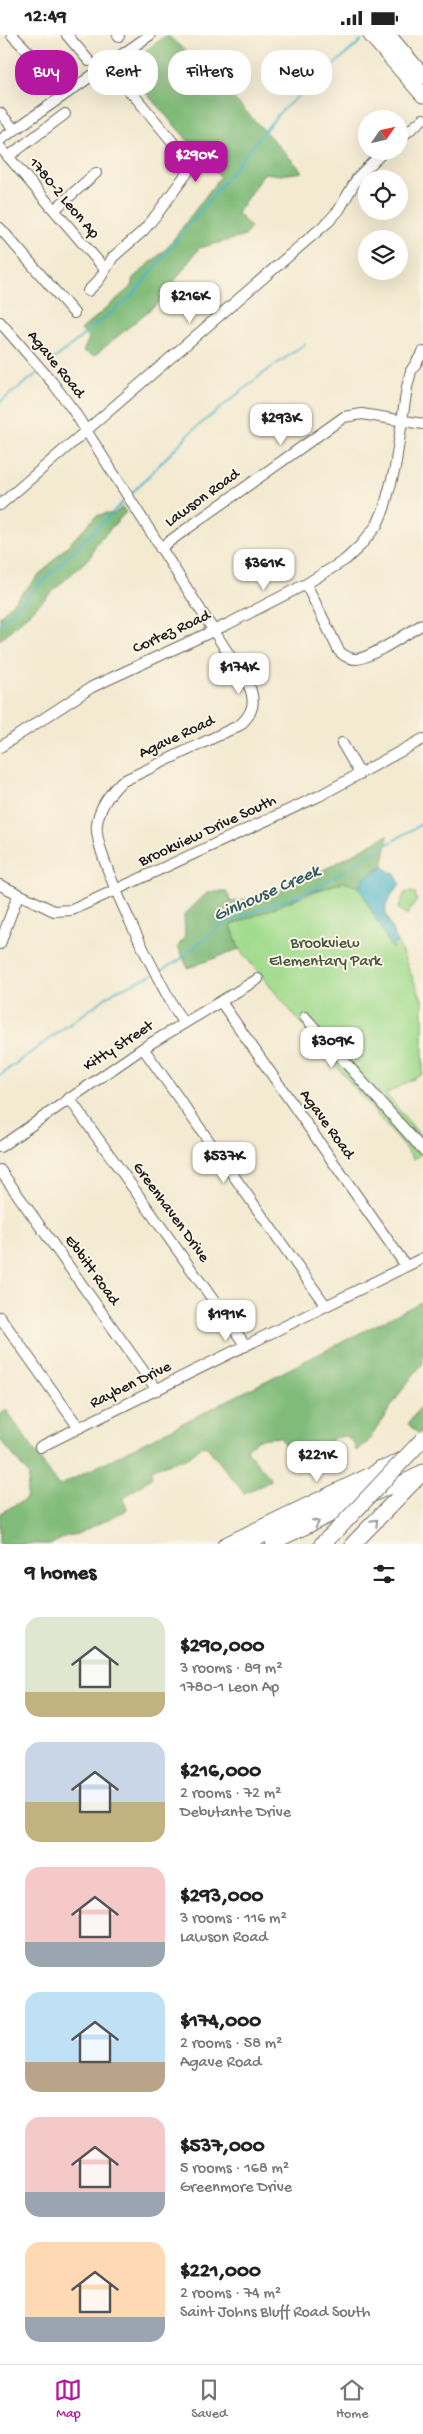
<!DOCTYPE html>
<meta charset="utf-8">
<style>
:root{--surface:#fff;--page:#f2f2f2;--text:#222;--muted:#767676;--line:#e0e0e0;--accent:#b5179e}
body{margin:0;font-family:"Gochi Hand",sans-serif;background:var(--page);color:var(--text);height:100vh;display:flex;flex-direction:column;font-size:19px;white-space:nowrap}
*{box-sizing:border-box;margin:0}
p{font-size:16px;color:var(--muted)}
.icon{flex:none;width:28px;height:28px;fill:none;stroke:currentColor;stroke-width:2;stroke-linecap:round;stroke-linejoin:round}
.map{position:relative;height:1509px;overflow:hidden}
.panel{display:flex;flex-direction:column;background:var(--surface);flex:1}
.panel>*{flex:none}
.guide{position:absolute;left:15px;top:15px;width:394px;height:45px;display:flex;gap:10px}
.needle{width:32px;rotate:56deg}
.buttons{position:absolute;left:358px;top:75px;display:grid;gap:10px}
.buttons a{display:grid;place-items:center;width:50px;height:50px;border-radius:50%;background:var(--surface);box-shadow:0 5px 20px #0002;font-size:25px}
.price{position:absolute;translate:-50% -42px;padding:0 11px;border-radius:10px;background:#fff;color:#222;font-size:16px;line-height:32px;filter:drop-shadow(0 1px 2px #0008)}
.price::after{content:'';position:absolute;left:50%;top:30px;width:15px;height:11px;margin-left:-8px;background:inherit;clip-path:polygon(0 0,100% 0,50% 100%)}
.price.selected{background:var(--accent);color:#fff}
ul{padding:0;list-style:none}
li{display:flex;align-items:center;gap:15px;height:125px;padding:0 25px}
li span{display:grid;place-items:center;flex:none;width:140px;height:100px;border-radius:15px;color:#555}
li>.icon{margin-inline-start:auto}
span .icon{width:60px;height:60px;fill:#fffc;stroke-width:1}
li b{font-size:21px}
h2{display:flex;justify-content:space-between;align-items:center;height:60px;padding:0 25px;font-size:21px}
.pill{padding:0 18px;border-radius:20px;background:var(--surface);box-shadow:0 5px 20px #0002;font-size:18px;line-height:45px}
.pill.selected{background:var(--accent);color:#fff}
.status{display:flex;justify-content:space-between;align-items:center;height:35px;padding:0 25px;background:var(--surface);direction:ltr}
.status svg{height:14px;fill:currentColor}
.tabs{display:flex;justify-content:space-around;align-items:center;height:70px;border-top:1px solid var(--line);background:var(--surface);font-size:14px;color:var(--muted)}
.tabs a{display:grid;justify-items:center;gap:2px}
.tabs .selected{color:var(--accent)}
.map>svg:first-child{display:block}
.green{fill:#a1db8e;stroke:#5e7c55}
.forest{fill:#80bb79;stroke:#4e6c4a}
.water{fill:#4cb5ca;stroke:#346873}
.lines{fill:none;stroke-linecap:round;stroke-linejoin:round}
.stream{stroke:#4cb5ca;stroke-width:2}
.minor-casing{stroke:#67645b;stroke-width:12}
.major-casing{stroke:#67645b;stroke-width:14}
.highway-casing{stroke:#67645b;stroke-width:17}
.minor{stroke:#fff;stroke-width:10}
.major{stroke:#fff;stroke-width:12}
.highway{stroke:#fff;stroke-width:15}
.highway-bridge-casing{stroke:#67645b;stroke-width:17;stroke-linecap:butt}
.highway-bridge{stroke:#fff;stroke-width:15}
.oneway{stroke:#999}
.labels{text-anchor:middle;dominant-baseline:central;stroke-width:4;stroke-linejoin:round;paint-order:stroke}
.street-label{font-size:16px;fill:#1c1c1c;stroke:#fcf5e5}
.park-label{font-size:16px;fill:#44553e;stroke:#fcf5e5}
.water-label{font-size:18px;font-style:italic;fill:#2f5962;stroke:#fcf5e5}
</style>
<div class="status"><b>12:49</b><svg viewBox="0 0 49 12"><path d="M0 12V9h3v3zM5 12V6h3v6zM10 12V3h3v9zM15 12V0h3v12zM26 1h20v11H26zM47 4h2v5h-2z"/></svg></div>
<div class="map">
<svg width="423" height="1509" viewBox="0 0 423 1509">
<rect width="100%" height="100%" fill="#fcf5e5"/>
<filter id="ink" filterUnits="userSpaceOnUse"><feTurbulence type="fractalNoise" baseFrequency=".02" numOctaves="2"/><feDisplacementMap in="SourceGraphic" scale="10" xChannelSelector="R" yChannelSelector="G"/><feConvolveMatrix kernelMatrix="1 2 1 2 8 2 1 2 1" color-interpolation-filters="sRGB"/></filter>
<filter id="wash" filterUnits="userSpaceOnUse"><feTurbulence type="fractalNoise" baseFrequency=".0096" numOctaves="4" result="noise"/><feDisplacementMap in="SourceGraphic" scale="20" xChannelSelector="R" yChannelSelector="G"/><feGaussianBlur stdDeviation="1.12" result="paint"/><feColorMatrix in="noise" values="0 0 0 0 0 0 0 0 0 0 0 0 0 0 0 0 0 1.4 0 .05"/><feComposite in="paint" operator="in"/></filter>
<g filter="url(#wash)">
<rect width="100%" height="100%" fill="#f3ead1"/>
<path class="green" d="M343,847L359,852L392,913L397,906L423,967V1039L386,1059L423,1104V1117L414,1124L239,914L231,890C269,875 304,859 343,847Z
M410,857L415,858L417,865L406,881L398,874L405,858Z"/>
<path class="forest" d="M167,0L206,34L303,137L281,140L264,138L237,178L251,192L245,201L199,213L159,267L94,321L83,316L89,304L81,295L133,250L132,244L167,213L220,142L123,32Z
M122,472L126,477L96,509L91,521L0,605V581L96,481L107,478L113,480Z
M388,800L383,832L364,843L359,852L343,847L303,859L277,872L231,890L239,914L188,933L178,912L185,901L184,880L208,857H227L231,867C288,860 338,826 388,800Z
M423,1266V1328L404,1352L367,1408L356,1416L353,1407L346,1401L333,1403L327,1412L303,1432L294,1429V1422L289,1418L280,1402L258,1404L246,1414L270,1443L269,1447L244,1458L207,1412L203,1411L185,1424L151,1434L152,1442L124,1463L127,1475L77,1499L66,1501L52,1509H0V1478L26,1464L29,1440L0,1404V1379L6,1375L59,1451Z
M423,1368V1394L419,1399L408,1389Z"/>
<path class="water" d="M383,832L395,839L400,849C378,876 385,875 397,906L392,914L359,852L364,843Z"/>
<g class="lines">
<path class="stream" d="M48,329L133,260L279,78L361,6
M0,367L38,338
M131,459L192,396L261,340L305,309
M0,589L126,464
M158,937L178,926L218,892L232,885L314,854L423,788
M0,1040L115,956L152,940"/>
</g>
</g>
<g filter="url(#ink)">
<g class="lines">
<defs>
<path id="minor" d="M12,0L57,46
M67,0L89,26
M118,0L119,1
M0,78L15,95
M399,104L423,84
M0,105L150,0
M0,112L104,233
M8,122L65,79
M54,175L96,138
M0,193L74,278
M88,256L99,245L113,222L143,196L157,179L187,138C188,129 185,124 181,117L137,64L106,32
M0,287L52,347L73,375L249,651C256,667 253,678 240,690L121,747C109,759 99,772 97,789C92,820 164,957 183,988
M0,470L328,187L339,175L358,142L384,116
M160,513L344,382L362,379L423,389
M306,549L339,616C344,621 349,624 356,624C370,624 409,597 423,589
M342,708L360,739
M0,712L92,652L228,589L306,549L345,525L360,511L377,490L384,474L395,433L407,352L411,336L423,317
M0,850L54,876L72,875L319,761L423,704
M0,909L18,860
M221,967L406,1231
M305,982L423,1115
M143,1013L326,1271
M69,1063L246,1311
M0,1112L143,1013L258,944
M0,1135L157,1355
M0,1282L79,1393
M40,1412L423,1223"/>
<path id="major" d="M224,1509L405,1422
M272,1509L420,1438"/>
<path id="highway" d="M371,0L423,60
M388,0L423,41
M245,1509L355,1455L381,1433
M322,1509L340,1492
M353,1509L423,1437"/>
</defs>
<use href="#minor" class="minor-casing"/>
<use href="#major" class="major-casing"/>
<use href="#highway" class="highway-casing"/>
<use href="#minor" class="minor"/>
<use href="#major" class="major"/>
<use href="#highway" class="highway"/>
<defs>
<path id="highway-bridge" d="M340,1492L423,1404"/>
</defs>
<use href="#highway-bridge" class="highway-bridge-casing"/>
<use href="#highway-bridge" class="highway-bridge"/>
</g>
<defs><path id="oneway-chevron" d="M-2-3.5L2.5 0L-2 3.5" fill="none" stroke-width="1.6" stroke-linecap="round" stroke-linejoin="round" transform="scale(1.25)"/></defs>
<g class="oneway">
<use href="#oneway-chevron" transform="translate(375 1487) rotate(-45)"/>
<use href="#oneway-chevron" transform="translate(316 1488) rotate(-25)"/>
</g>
</g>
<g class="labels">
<g class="street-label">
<text transform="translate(63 164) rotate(50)">1780-2 Leon Ap</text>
<text transform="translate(55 330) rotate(51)">Agave Road</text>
<text transform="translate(203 464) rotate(-36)">Lawson Road</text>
<text transform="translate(172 598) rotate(-25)">Cortez Road</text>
<text transform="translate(177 703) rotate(-25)">Agave Road</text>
<text transform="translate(208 797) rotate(-25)">Brookview Drive South</text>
<text transform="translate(119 1012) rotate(-33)">Kitty Street</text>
<text transform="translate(326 1090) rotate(54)">Agave Road</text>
<text transform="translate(170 1178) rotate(54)">Greenhaven Drive</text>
<text transform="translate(91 1236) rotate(54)">Ebbitt Road</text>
<text transform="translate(131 1351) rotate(-26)">Rayben Drive</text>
</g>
<g class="park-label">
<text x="325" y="909">Brookview<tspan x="325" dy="18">Elementary Park</tspan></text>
</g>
<g class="water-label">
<text transform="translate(267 859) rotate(-24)">Ginhouse Creek</text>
</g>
</g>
</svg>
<div class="buttons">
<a><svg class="needle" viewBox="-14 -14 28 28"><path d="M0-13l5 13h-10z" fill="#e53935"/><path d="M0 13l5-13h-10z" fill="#767676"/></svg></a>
<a><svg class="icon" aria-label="locate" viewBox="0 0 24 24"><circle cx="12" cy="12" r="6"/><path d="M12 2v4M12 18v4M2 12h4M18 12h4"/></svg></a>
<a><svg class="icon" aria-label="layers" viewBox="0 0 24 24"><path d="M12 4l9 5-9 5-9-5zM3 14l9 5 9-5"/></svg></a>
</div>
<b class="price selected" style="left:196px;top:148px">$290K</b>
<b class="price" style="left:190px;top:289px">$216K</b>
<b class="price" style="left:281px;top:411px">$293K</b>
<b class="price" style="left:264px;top:556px">$361K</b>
<b class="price" style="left:239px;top:660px">$174K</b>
<b class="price" style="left:332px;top:1034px">$309K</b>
<b class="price" style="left:224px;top:1149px">$537K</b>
<b class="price" style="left:226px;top:1307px">$191K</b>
<b class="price" style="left:317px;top:1448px">$221K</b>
<div class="guide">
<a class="pill selected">Buy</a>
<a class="pill">Rent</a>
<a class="pill">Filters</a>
<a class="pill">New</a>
</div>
</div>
<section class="panel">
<h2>9 homes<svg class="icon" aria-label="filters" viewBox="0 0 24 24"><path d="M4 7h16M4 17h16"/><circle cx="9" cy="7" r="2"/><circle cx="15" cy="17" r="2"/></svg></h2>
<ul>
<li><span style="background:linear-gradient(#dfe7d0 75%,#c2b280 0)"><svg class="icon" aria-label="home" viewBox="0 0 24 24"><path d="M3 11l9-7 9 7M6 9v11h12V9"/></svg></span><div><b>$290,000</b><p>3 rooms · 89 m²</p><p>1780-1 Leon Ap</p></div></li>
<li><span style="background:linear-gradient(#c9d6e8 60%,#c2b280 0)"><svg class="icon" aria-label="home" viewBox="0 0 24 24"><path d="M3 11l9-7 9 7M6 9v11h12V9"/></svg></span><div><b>$216,000</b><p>2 rooms · 72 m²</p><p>Debutante Drive</p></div></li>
<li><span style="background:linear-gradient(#f6c9c9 75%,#9aa5b1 0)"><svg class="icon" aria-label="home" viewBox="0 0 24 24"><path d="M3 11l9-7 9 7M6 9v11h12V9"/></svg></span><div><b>$293,000</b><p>3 rooms · 116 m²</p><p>Lawson Road</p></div></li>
<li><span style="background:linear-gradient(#bfe0f5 70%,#b9a48a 0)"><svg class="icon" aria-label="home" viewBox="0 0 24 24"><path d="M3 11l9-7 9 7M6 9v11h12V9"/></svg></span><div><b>$174,000</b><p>2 rooms · 58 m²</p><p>Agave Road</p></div></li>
<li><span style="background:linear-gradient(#f6c9c9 75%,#9aa5b1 0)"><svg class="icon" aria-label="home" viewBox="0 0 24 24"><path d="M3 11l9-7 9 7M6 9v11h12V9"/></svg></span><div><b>$537,000</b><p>5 rooms · 168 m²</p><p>Greenmore Drive</p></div></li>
<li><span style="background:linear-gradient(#ffd9b3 75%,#9aa5b1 0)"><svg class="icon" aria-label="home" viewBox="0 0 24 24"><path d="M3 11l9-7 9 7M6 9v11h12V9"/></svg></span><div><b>$221,000</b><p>2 rooms · 74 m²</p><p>Saint Johns Bluff Road South</p></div></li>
</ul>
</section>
<nav class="tabs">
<a class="selected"><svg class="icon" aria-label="map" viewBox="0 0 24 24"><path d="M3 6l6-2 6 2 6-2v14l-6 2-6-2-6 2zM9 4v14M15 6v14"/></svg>Map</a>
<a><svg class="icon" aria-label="saved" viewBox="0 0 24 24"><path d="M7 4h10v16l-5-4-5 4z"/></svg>Saved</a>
<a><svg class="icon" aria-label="home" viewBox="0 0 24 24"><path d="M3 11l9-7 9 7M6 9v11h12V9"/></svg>Home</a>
</nav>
